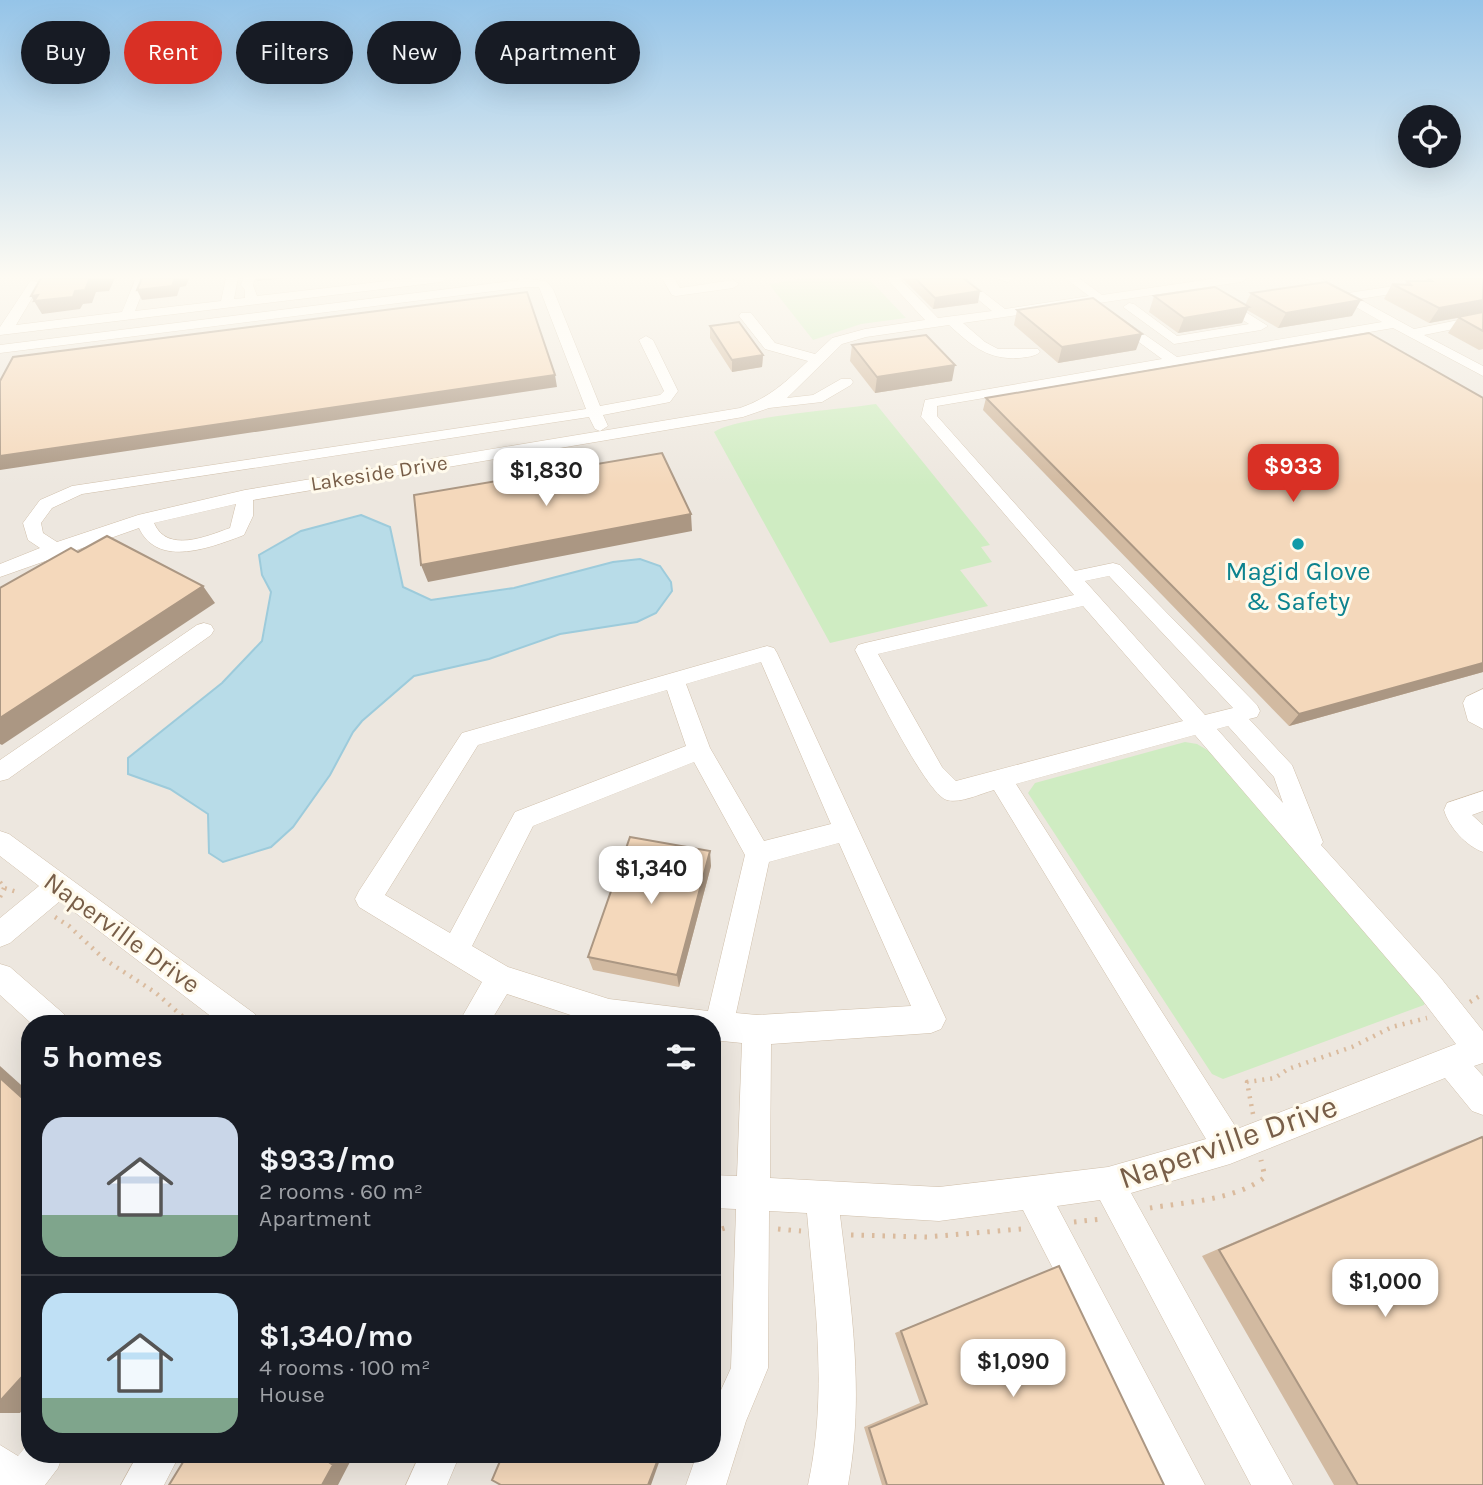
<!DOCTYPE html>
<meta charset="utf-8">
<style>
:root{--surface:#171b24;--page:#20242c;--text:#f1f3f6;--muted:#9ea1a6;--line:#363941;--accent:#d93025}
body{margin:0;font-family:Karla,sans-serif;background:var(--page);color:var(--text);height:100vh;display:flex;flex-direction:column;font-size:26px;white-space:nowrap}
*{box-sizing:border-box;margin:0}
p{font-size:23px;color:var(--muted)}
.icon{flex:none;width:38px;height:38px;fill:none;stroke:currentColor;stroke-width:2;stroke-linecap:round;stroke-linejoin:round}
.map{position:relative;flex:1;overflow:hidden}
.panel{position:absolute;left:21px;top:1015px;width:700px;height:448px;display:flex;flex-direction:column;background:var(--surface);border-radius:28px;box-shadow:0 7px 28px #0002}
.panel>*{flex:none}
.top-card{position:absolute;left:21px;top:21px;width:700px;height:63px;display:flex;gap:14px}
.tools{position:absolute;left:1398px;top:105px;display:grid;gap:14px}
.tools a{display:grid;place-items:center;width:63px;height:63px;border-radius:50%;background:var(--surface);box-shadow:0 7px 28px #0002;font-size:35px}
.price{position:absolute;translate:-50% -60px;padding:0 16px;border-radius:14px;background:#fff;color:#222;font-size:23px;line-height:46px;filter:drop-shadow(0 2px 4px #0008)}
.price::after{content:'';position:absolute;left:50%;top:42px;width:21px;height:16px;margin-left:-10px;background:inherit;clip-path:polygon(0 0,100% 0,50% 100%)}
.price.on{background:var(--accent);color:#fff}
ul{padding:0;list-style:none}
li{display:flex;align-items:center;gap:21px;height:175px;padding:0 21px}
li+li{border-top:2px solid var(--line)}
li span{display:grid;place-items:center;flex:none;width:196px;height:140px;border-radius:21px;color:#555}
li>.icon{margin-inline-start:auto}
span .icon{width:84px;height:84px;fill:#fffc;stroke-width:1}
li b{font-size:30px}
h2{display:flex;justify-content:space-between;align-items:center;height:84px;padding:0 21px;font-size:30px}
.tag{padding:0 24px;border-radius:32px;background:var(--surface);box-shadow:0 7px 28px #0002;font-size:24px;line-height:63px}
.tag.on{background:var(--accent);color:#fff}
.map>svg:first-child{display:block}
.industrial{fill:#ede7df;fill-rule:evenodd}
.green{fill:#cfecc2}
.water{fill:#b8dce8;stroke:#9dcbdb;stroke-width:2}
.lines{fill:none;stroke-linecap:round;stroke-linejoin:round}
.minor-casing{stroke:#d0bfaa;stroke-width:1}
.path-far1{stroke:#dabb9e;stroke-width:4.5;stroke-dasharray:2 6;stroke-linecap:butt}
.path{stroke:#dabb9e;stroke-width:5;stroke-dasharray:2.5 8;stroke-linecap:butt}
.minor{fill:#fff;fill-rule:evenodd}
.wall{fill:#d2baa1}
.shaded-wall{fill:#ab9783}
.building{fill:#f4d8bb;stroke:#ab9783;stroke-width:2}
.culture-dot{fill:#0f9aa8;stroke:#fffaec;stroke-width:2.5}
.labels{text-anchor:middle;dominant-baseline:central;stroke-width:6;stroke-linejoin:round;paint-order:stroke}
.far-street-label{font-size:21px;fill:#785e48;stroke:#fffaec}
.culture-label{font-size:26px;fill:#0d838f;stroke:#fffaec}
.street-label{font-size:26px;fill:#785e48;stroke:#fffaec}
.near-street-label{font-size:32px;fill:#785e48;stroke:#fffaec}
</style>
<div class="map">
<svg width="1483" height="1485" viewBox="0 0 1483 1485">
<rect width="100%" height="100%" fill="#fdf7e5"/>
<path class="industrial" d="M0,278H1483V1485H0ZM30,1024H712V1454H30Z"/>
<path class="green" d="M804,278H868L906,318L861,324L813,340L769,284Z
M876,404L990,545L981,547L992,562L960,570L988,606L830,643L714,432C735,417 844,409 876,404Z
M1185,742L1197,744L1209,751L1425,1002L1424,1005L1223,1079L1212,1074L1028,793L1035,783Z"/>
<path class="water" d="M361,515L390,527L403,587L431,600L514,588L613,562L640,559L660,566L671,582L672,591L656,613L637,622L560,634L489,659L414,676L362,721L353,732L330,775L293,827L271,847L223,862L209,853L208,814L170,789L128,774V758L222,683L262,641L271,592L262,575L259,555L301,531Z"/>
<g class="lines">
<defs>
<path id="minor" d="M136,278H148L135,311L221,301L226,278H238L234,299L245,298V290L241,285L243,278H255L253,285L257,296L413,278H447L441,282L0,335V327L31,280L41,283L16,325L122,312Z
M519,278L546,281L553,289L600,406L660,395L664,391L639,340L646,336L653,340L678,391L670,402L603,415L608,426L600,431L595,429L589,417L82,494L52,508L41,523L43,533L57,542L138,515L245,490L740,408C769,398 786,382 808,361L765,349L739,316L741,313H751L775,343L815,354L832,338L865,329L925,320L886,278H899L938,318L992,311L952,278H965L1005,309L1089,296L1065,278H1079L1102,295L1218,278H1247L1241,282L963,323L985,342L998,349H1038L1040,352C1034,357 1027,357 1019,358C987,360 971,345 949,325L866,337L842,344L787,398L813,395L841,379H851L853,382L851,385L822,402L769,408L743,417L253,500V516L244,535C212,547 158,569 139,528L0,577V564L40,548L28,540L23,523L40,500L72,486L586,409L539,287H526L0,353V345L519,280ZM236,504L230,528C207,536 167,554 154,523Z
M662,278H674L680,288L733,280L739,284L733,288L676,296L672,295Z
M996,278H1014L1008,282Z
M1305,278H1320L1348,293L1448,278H1476L1470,282L1359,299L1414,329L1483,315V323L1424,335L1483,366V376L1393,328L937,406V416L1075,571L1113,563L1120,565L1257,705L1260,711L1257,717L1249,719L1292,765L1323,842L1321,845L1440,977L1483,1031V1063L1474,1066L1483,1076V1115L1472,1111L1445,1078L1230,1164L1131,1193L1293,1485H1251L1100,1200L1057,1206L1205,1485H1164L1023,1210L939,1221L840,1215C851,1306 865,1394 848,1485H808C828,1394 815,1305 807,1213L769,1211L768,1368L746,1421L726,1485H686L697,1454H712V1410L731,1368L736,1209L712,1208V1175L737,1176L742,1043L712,1040V1024H598L507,994L489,1024H458L482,982L359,907L355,899L359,891L462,733L767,646L774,648L777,653L946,1019L941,1029L931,1033L771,1044L770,1178L939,1187L1108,1167L1206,1139L994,790C982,793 960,804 947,800C926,795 868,675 855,650L858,645L865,643L1074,595L924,420L921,417L925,400L1162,359L1110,321L1108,318L1115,314L1177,357L1382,322ZM1109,576L1233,708L1205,715L1085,581ZM1083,606L1183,721L956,781L942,767L878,654ZM761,662L831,824L764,841L710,748L686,684ZM667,690L686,746L515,812L450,933L385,895L478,745ZM1228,726L1274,777L1283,803L1217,729ZM1195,735L1420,997L1456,1044L1237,1129L1016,784ZM694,762L745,855L708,1011L609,999L508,967L472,946L533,826ZM839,843L911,1006L757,1015L736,1013L769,862Z
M1220,296L1268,326L1261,330L1174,344L1123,307L1129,303L1134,304L1177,336L1249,324L1216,303V297Z
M204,623L211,625L214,630L211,635L8,779L0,781V760L197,625Z
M1483,689V729L1468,721L1463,703L1466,697Z
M1483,791V811L1472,815L1483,825V852C1466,846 1449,827 1444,810L1447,803Z
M0,831L9,834L255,1014L259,1024H221L60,901L10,943L0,947V918L39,886L0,856Z
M0,964L10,967L64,1014L68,1024H32L0,995Z
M30,1441V1454H63L58,1468L45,1485H0V1445L18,1456Z
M138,1454H180L164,1485H121Z
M420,1454H460L447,1485H406Z"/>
</defs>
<use href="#minor" class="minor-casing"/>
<path class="path-far1" d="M0,882L4,888L17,892
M0,897L4,888
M55,917L69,926L104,959L156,993L191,1024
M1470,1002L1483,994
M1253,1114L1247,1082L1275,1078L1288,1069L1352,1047L1392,1027L1427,1018"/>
<path class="path" d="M1150,1208C1186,1202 1236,1200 1265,1177L1261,1160
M1074,1222L1101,1219
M778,1229L801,1231
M712,1232L725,1228
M851,1235L927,1237L1021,1229"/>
<use href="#minor" class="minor"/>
</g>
<path class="wall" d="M902,278H963L978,303L933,309Z
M1428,278H1483V349L1479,350L1448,333L1458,318L1429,323L1384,299L1392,284H1405L1407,281H1426Z
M1251,293L1352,316L1278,328L1247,310L1242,323L1178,333L1149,312L1154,296L1245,305Z
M1017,310L1136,350L1058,363L1014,325Z
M710,326L763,355L762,367L732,372L710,338Z
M852,345L952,381L875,393L850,361Z
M986,398H1483V672L1289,726L983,410Z
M711,866L679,987L593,970L588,957Z
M1482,1137L1483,1485H1334L1202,1256L1457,1146Z
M1059,1266L1164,1485H882L864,1427L920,1403L895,1333Z"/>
<path class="shaded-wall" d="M103,278H115L109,291L96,292L92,303L83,304L80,309L42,314L31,296L75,291L89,280Z
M175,278H189L186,286L180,287L177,296L142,300L137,290Z
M255,278H286L257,281Z
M980,291L978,303L933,309L935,298Z
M1361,300L1352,316L1278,328L1286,313Z
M1483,300V313L1429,323L1439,308Z
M1249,307L1242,323L1178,333L1184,318Z
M1142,334L1136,350L1058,363L1062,347Z
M763,355L762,367L732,372V360Z
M955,365L952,381L875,393L877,377Z
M555,375L557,387L0,470V456Z
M691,514L692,531L428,582L421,565Z
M203,586L215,603L2,745L0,744V718Z
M1483,663V672L1289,726L1299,714Z
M710,851L711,866L679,987L677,975Z
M0,1066L30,1093V1105L0,1078Z
M30,1368V1401L20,1413H0V1401Z
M317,1454H338L350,1462L338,1485H322Z
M660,1454H662L651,1485H648Z"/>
<path class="building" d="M41,278H103L102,279L89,280L85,290L75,291L73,297L34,301L38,295L31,296Z
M142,278H175L172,286L137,290Z
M915,278H963L980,291L935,298Z
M1428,278H1483V300L1439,308L1392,284L1411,285L1407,281H1432Z
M1326,282L1361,300L1286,313L1251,293Z
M1215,287L1249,307L1184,318L1154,296Z
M527,292L555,375L0,456V381L13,357Z
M1093,298L1142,334L1062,347L1017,310Z
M1483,312V331L1458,317Z
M739,322L763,355L732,360L710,326Z
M1369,333L1483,398V663L1299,714L986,398Z
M926,335L955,365L877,377L852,345Z
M662,453L691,514L421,565L414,495Z
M107,536L203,586L0,718V588L71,548L78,552Z
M630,837L710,851L677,975L588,957Z
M0,1078L30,1105V1368L0,1401Z
M1482,1137L1483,1139V1485H1358L1219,1250Z
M1059,1266L1164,1485H887L869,1428L927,1404L901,1331Z
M188,1454H317L333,1465L322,1485H169Z
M503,1454H660L648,1485H501L492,1480Z"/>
<linearGradient id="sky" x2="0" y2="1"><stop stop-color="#95c4e8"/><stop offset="0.57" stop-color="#fefbf3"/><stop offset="1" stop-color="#fefbf3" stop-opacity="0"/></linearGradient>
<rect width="1483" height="486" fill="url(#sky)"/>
<circle class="culture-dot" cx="1298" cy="544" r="7"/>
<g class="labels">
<g class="far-street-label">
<text transform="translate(379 473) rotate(-9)">Lakeside Drive</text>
</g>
<g class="culture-label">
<text x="1298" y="571">Magid Glove<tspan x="1298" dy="30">&amp; Safety</tspan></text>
</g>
<g class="street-label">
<text transform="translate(122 933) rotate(36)">Naperville Drive</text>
</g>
<g class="near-street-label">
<text transform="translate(1228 1142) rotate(-19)">Naperville Drive</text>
</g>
</g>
</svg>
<div class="tools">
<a><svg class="icon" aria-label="locate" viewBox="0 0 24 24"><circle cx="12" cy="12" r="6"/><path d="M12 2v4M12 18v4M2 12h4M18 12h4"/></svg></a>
</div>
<b class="price on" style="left:1293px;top:504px">$933</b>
<b class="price" style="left:546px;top:508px">$1,830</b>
<b class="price" style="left:651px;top:906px">$1,340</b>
<b class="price" style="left:1385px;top:1319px">$1,000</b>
<b class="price" style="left:1013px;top:1399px">$1,090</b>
<div class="top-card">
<a class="tag">Buy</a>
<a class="tag on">Rent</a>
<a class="tag">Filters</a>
<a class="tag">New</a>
<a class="tag">Apartment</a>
</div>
<section class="panel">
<h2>5 homes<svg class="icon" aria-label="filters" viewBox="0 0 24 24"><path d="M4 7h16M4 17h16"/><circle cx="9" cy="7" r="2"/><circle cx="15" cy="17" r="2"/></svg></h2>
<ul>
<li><span style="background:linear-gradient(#c9d6e8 70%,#7fa58c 0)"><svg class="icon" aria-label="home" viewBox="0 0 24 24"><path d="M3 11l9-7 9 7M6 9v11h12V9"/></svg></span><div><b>$933/mo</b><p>2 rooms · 60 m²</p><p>Apartment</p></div></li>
<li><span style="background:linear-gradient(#bfe0f5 75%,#7fa58c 0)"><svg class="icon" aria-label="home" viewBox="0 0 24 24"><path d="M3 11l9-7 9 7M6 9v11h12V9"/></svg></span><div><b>$1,340/mo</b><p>4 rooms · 100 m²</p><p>House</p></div></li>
</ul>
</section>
</div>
